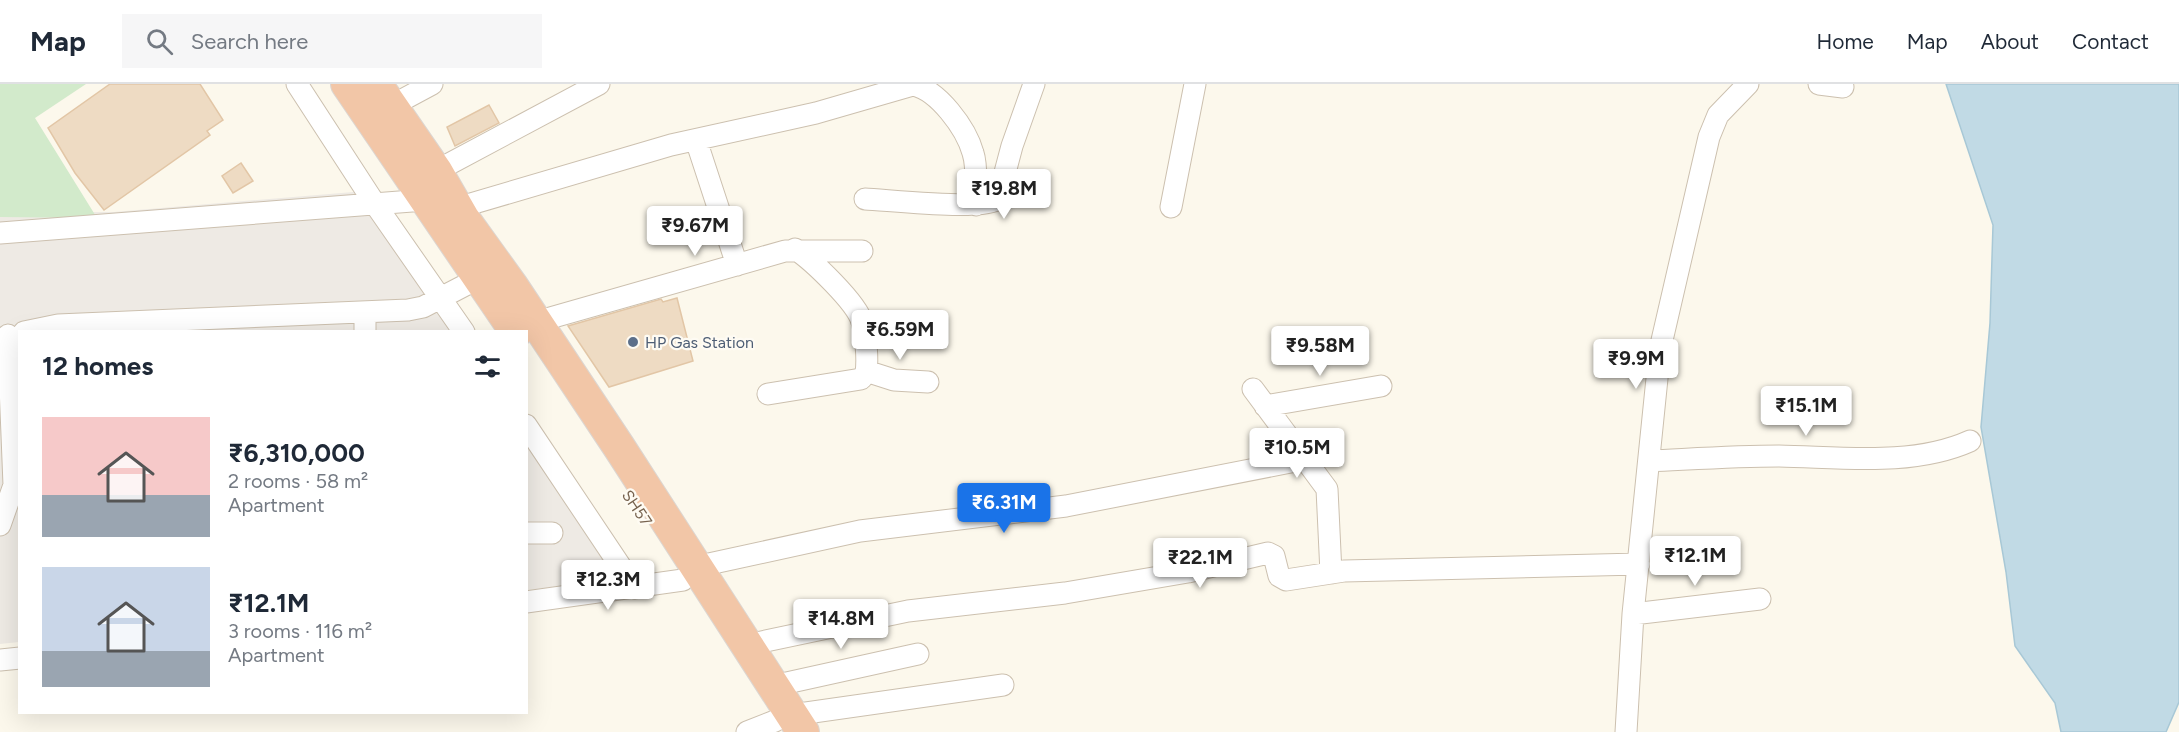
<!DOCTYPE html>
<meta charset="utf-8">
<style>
:root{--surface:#fff;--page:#f6f6f7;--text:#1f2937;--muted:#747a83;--line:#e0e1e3;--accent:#1a73e8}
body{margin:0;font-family:Figtree,sans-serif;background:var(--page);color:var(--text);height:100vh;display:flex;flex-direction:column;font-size:22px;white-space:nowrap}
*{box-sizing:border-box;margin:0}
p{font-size:20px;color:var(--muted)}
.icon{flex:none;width:33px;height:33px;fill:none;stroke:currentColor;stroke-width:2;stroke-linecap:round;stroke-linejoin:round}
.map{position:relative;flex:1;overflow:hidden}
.drawer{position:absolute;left:18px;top:246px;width:510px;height:384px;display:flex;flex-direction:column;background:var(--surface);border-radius:0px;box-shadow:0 6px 24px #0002}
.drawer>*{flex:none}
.price{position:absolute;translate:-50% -51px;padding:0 14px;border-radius:6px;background:#fff;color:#222;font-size:20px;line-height:39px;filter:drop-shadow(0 2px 3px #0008)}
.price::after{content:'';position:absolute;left:50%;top:36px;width:18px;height:14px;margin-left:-9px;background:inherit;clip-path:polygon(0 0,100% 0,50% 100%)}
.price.on{background:var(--accent);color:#fff}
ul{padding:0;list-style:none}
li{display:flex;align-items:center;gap:18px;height:150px;padding:0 24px}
li span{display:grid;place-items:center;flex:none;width:168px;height:120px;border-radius:0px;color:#555}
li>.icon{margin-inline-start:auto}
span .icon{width:72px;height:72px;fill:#fffc;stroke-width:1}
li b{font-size:26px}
h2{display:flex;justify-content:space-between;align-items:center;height:72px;padding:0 24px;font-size:26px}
header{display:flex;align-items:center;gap:36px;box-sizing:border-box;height:84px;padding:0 30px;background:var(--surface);border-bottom:2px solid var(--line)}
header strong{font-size:28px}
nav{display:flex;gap:33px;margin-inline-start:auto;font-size:21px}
.search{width:420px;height:54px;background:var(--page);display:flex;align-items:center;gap:15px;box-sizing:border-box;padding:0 21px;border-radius:0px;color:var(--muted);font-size:22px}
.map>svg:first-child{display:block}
.industrial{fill:#eeeae4}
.green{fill:#d2eacb}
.water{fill:#c1dae5;stroke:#a8c8d6;stroke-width:1.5}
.building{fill:#eedbc3;stroke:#e2c6a6;stroke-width:1.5}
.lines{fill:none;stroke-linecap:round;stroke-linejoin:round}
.minor-casing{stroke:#ccc0af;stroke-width:23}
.highway-casing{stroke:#dcd6d1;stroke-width:34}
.minor{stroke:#fff;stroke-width:21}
.highway{stroke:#f2c6a7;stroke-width:32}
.service-dot{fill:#5c6f8a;stroke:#fefbf3;stroke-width:2}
.labels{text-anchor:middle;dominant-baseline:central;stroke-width:4.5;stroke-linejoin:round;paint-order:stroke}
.service-label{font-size:16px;fill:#4e5e75;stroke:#fefbf3;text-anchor:start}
.street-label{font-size:16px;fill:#77634f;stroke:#fefbf3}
</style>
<header>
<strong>Map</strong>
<div class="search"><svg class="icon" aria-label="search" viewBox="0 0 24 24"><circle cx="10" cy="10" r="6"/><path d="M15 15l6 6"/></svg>Search here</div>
<nav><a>Home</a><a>Map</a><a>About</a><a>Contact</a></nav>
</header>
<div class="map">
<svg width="2179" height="648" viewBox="0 0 2179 648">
<rect width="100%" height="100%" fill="#fcf8ec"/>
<path class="industrial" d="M365,107L466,247L20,248L19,558L0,560V128H114Z
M527,333L636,494L527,506Z"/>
<path class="green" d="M0,0H86L35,34L97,134L0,133Z"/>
<path class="water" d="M1946,0H2179V618L2166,648H2061L2055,619L2015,562L2006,488L1981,343L1990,239L1993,141Z"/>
<path class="building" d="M110,0H200L223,36L207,47L210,51L104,126L75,89L48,44Z
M489,21L499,39L455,62L447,43Z
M241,79L253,97L233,109L222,92Z
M677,214L693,277L609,303L568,242L661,215L663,218Z"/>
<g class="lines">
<defs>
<path id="minor" d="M297,0L375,120L464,248
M1819,0L1843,3
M391,22L432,0
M696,56L737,181
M436,87L599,0
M865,115C889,116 984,127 998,115L1012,62L1034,0
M1171,123L1195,0
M457,124L671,61L816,29L913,1C938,6 966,44 973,69C978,84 975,105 976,121
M0,149L425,116
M365,228V248
M536,238L785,167H862
M24,248L58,241L408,226L423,223L479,194
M866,287L894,296L928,298
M1253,305L1327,405L1331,489
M768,310L861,295L866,289C868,275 866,252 862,238C857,219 812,176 795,165
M1265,322L1381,302
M526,341L635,504
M1650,377C1693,375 1736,372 1779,372C1840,373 1912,383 1970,357
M0,441L14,401L8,251
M526,449H552
M695,483L860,447L1066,422L1306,375
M526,518L683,496
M1633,530L1760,515
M747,561L908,527L1065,509L1188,488L1268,469L1274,472L1279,492L1286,496L1344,487L1639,480
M0,576L20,574
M773,602L918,570
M792,631L1003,601
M747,648L775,637
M1626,648L1633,530L1660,265L1709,53L1718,31L1748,0"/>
<path id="highway" d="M347,0L516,248
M376,0L436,87L463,134L512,202L619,363L803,648"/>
</defs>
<use href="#minor" class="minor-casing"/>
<use href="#highway" class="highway-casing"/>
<use href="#minor" class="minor"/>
<use href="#highway" class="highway"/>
</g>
<circle class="service-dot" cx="633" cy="258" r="6"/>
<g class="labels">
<g class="service-label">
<text x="645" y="258">HP Gas Station</text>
</g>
<g class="street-label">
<text transform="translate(637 424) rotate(56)">SH57</text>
</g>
</g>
</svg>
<b class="price" style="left:1004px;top:136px">₹19.8M</b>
<b class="price" style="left:695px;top:173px">₹9.67M</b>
<b class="price" style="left:900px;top:277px">₹6.59M</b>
<b class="price" style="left:1320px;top:293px">₹9.58M</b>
<b class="price" style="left:1636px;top:306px">₹9.9M</b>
<b class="price" style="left:1806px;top:353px">₹15.1M</b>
<b class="price" style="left:1297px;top:395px">₹10.5M</b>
<b class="price on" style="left:1004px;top:450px">₹6.31M</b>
<b class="price" style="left:1695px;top:503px">₹12.1M</b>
<b class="price" style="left:1200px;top:505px">₹22.1M</b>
<b class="price" style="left:608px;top:527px">₹12.3M</b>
<b class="price" style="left:841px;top:566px">₹14.8M</b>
<section class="drawer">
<h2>12 homes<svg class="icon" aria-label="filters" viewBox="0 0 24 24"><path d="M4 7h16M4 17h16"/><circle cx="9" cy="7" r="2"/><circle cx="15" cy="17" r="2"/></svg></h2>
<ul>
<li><span style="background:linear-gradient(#f6c9c9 65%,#9aa5b1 0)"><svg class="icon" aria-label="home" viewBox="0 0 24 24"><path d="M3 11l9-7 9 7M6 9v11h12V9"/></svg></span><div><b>₹6,310,000</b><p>2 rooms · 58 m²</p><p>Apartment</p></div></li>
<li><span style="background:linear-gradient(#c9d6e8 70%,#9aa5b1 0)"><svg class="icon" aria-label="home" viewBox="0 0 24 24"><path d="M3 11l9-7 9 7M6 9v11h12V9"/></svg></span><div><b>₹12.1M</b><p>3 rooms · 116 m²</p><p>Apartment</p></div></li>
</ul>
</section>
</div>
